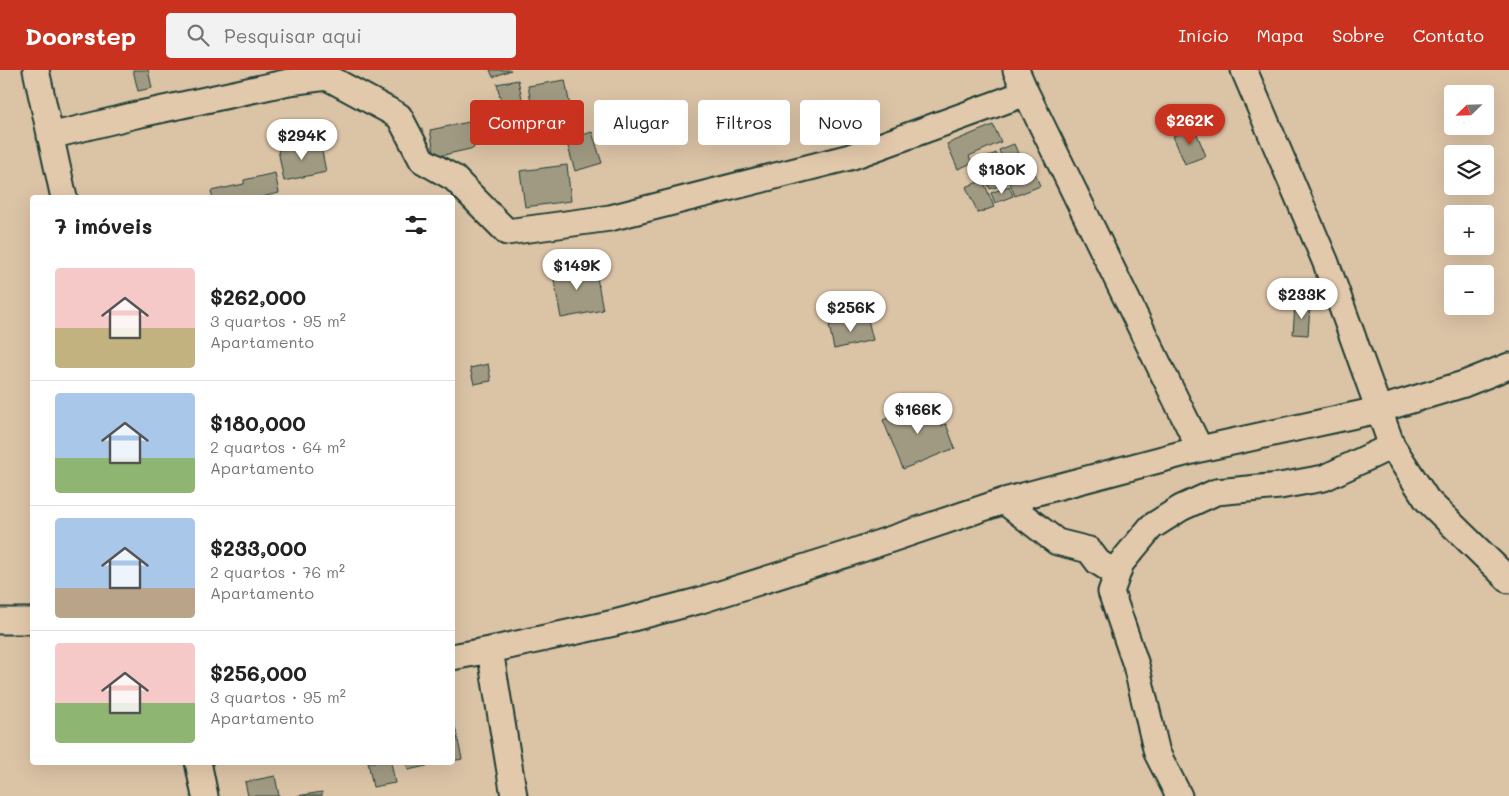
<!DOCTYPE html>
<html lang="pt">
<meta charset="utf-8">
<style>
:root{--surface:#fff;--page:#f2f2f2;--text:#222;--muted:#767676;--line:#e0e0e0;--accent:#c8321e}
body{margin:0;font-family:Mali,sans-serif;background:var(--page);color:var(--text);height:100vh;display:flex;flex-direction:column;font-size:19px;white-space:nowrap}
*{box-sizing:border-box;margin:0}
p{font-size:16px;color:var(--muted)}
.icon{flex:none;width:28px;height:28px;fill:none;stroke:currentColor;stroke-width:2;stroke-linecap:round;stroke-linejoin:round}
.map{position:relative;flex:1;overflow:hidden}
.drawer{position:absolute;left:30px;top:125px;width:425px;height:570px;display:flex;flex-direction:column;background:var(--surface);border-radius:5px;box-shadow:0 5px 20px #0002}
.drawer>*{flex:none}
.top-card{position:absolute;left:470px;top:30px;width:475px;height:45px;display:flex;gap:10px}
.needle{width:32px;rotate:247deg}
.buttons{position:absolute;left:1444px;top:15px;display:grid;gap:10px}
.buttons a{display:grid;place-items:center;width:50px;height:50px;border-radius:5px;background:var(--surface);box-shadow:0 5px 20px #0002;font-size:25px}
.price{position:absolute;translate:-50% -42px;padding:0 11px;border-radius:18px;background:#fff;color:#222;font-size:16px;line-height:32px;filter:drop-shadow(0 1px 2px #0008)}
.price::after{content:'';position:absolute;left:50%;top:30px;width:15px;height:11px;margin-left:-8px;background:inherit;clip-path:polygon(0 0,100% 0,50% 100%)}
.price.selected{background:var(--accent);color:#fff}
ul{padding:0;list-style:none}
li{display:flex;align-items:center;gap:15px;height:125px;padding:0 25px}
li+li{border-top:1px solid var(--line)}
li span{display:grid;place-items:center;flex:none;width:140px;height:100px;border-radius:5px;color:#555}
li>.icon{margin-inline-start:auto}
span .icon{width:60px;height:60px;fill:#fffc;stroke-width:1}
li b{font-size:21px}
h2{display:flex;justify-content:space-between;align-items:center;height:60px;padding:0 25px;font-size:21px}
.pill{padding:0 18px;border-radius:5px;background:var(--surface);box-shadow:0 5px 20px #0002;font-size:18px;line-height:45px}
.pill.selected{background:var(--accent);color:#fff}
header{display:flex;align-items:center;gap:30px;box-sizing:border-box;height:70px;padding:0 25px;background:var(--accent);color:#fff}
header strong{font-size:24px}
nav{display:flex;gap:28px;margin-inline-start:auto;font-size:18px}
.search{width:350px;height:45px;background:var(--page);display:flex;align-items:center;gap:12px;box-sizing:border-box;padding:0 18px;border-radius:5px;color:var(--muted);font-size:19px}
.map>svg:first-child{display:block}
.building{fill:#a19a83;stroke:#1f3d34}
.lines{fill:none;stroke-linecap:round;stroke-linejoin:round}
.minor-casing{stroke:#1f3d34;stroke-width:29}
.minor{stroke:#e3c9ab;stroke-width:25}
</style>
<header>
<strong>Doorstep</strong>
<div class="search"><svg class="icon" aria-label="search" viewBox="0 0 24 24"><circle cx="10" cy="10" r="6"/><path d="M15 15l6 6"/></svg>Pesquisar aqui</div>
<nav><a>Início</a><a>Mapa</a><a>Sobre</a><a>Contato</a></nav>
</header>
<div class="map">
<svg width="1509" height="726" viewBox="0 0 1509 726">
<rect width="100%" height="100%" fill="#dbc3a6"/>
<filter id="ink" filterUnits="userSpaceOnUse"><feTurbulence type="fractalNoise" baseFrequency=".02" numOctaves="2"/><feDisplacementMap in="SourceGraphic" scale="10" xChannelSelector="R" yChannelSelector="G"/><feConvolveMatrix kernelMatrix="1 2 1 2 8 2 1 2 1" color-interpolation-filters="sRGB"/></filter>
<g filter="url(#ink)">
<path class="building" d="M133,0H148L152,18L138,21Z
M490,0H511L493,7Z
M518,10L530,65L510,70L497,14Z
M565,10L574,57L537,64L528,16Z
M469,52L474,78L435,87L430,60Z
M993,55L1001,72L969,86L972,93L958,99L947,74Z
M1194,57L1206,86L1185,94L1173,66Z
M592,62L602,93L575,101L566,70Z
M320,71L326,102L284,111L278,80Z
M1014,74L1022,93L1006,99L999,80Z
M996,83L1008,113L990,119L978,91Z
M1031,93L1040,116L1015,126L1006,103Z
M567,95L571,131L525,137L520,101Z
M275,103L279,123L258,128H213L211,121L244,114V110Z
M983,110L994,137L978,143L966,117Z
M1009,116L1013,126L995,133L991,123Z
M571,195L572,202L595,197L603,240L561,248L552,198Z
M1295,235L1310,236L1308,265L1293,264Z
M867,246L873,270L834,279L829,255Z
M488,294L491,311L474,314L470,298Z
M930,331L940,356L946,354L955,378L903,399L883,350Z
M452,643L462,689L452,691Z
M368,692H391L395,713L373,717Z
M406,692H444L408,700Z
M275,706L279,726H248L245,712Z
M322,722V726H297Z"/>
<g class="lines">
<defs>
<path id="minor" d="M36,0L64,128
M1016,0L1026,23L1200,379
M1244,0L1326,193L1392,376L1427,430L1509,510
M50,66L136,45L289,12L327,7L399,46L422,90L454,108L507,162L610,148L850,87L1026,23
M1004,431L1057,472L1089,480L1098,492L1117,504
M0,551H32
M490,580L514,726
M452,587L490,580L614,553L698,531L847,484L1004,431L1200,379L1378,340L1464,314L1509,296
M198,692L205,726
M1179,726L1157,683L1136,595L1111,522L1121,493L1151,457L1181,438L1216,422L1280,416L1324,408L1392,376"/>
</defs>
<use href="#minor" class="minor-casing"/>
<use href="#minor" class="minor"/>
</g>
</g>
</svg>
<div class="buttons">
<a><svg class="needle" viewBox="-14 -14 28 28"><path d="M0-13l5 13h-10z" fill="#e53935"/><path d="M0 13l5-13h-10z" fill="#767676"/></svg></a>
<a><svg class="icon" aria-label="layers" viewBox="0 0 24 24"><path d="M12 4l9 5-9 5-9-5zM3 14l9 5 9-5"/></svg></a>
<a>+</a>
<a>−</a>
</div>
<b class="price selected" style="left:1190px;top:76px">$262K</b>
<b class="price" style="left:302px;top:91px">$294K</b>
<b class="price" style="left:1002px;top:125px">$180K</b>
<b class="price" style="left:577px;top:221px">$149K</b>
<b class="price" style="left:1302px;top:250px">$233K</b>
<b class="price" style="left:851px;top:263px">$256K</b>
<b class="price" style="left:918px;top:365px">$166K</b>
<div class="top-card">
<a class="pill selected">Comprar</a>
<a class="pill">Alugar</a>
<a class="pill">Filtros</a>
<a class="pill">Novo</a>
</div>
<section class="drawer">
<h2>7 imóveis<svg class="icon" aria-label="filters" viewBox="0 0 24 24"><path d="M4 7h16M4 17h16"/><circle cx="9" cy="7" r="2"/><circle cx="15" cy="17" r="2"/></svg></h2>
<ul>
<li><span style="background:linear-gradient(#f6c9c9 60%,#c2b280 0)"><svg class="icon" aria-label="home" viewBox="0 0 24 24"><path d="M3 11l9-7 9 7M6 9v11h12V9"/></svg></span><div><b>$262,000</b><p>3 quartos · 95 m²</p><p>Apartamento</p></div></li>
<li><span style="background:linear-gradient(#a9c7e8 65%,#8fb573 0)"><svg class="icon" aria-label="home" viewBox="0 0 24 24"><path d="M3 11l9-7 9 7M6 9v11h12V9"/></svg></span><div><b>$180,000</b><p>2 quartos · 64 m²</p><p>Apartamento</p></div></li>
<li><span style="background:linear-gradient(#a9c7e8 70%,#b9a48a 0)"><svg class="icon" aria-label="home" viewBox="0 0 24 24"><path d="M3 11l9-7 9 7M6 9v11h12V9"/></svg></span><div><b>$233,000</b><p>2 quartos · 76 m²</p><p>Apartamento</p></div></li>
<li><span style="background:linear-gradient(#f6c9c9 60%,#8fb573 0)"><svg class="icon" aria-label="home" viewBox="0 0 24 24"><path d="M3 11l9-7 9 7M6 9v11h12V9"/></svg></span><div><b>$256,000</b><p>3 quartos · 95 m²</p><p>Apartamento</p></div></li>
</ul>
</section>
</div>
